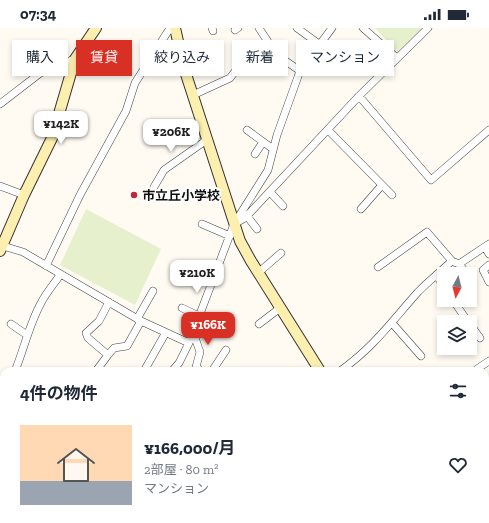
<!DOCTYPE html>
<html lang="ja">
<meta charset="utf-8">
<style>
:root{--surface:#fff;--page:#f6f6f7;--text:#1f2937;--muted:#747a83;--accent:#d93025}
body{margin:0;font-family:"Zilla Slab","Noto Sans JP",serif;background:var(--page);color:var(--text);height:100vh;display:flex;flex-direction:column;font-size:15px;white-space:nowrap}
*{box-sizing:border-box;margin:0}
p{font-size:13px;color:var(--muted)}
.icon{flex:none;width:22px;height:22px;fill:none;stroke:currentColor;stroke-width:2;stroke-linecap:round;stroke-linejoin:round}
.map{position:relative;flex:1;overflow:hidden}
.details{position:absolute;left:0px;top:339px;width:489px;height:156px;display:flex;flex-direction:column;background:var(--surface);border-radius:12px 12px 0 0;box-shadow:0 2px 6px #0003}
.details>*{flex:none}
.top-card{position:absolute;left:12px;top:12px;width:465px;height:36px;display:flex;gap:8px}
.needle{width:26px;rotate:187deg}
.controls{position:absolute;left:437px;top:239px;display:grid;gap:8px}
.controls a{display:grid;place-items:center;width:40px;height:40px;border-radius:0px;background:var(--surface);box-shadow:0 2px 6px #0003;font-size:20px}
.price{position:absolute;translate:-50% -34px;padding:0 9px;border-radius:8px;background:#fff;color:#222;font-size:13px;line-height:26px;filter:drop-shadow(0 1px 2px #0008)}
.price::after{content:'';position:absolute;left:50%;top:24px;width:12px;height:9px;margin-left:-6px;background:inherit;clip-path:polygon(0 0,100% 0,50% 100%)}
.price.active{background:var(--accent);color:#fff}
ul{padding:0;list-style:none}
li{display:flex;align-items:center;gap:12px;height:100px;padding:0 20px}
li span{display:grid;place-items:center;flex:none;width:112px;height:80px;border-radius:0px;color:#555}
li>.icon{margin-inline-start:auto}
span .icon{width:48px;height:48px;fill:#fffc;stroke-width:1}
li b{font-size:17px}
h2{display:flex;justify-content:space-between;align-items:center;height:48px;padding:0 20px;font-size:17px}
.chip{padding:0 14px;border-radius:0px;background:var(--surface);box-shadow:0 2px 6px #0003;font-size:14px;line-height:36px}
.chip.active{background:var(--accent);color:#fff}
.status{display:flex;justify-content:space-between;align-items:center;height:28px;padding:0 20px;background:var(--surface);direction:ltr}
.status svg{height:11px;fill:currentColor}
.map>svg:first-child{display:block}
.pitch{fill:#e6f0cd}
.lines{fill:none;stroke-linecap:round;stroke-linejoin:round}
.street-casing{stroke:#424242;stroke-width:8}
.secondary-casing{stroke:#313131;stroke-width:12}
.street{stroke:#fff;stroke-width:7}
.secondary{stroke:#fcefaf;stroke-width:10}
.poi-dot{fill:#bc2a3a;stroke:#fff;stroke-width:1.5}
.labels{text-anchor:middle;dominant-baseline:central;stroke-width:4;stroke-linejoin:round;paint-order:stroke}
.poi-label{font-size:13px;font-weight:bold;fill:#0f0f0f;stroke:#fff;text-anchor:start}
</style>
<div class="status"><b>07:34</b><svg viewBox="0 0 49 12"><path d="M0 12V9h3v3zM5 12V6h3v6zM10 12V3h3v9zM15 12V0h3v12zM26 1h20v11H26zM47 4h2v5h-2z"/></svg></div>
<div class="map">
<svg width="489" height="495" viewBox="0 0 489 495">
<rect width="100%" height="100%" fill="#fffbf2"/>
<path class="pitch" d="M375,0H422L397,24Z
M86,181L161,221L135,277L60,237Z"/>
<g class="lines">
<defs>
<path id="street" d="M212,0L213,3
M259,0L276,26L300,43
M297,0L319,16
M363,0L397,30
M235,2L238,0
M193,67L230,50L237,41L270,18
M359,68L431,152L489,102
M0,76L39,46L54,38L75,31
M247,102L273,121
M328,102L392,167
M255,126L263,114
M0,158L24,167
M154,159L164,142L208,111
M270,164L283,178
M361,181L382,157
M247,188L257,201
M202,196L230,208
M234,196L245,190L359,68L428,0
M0,217L23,224L141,293L189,315
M485,219L489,226
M459,236L467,246
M489,237L483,242L489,254
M46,238L80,167L126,83L135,55L170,0
M378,239L427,204L452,233
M258,245L281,225
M436,247L444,258
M470,250V253
M453,272L468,294
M182,280L199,288
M137,291L153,263
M392,295L421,328
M11,296L27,307
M259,296L280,280
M470,296L480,310
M193,304L200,324L196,339L201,343
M108,327L114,320L127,318L141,293
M477,341L489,333
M15,343C24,321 29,297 41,275C46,265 54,256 60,247
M96,343L108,327L88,310L86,305L99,293L109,274
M144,343L165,306
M172,343L179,335L189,315L234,196L268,142L277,107L300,43L332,0
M212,343L226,322
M340,343C373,320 392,293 418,264C429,253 441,243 452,233L459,236L489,216
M485,371L489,368
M4,374L2,392L4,404
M485,397L489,398
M485,409L489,415
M0,424L4,414
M485,425L489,422
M74,491L79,495
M198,491L203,495
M328,491L331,495
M139,494L140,495
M299,494L301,495
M40,495L44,491
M174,495L176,491
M383,495L390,491"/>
<path id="secondary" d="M175,0L184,40L240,213L251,233L320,343
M0,223L24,167L52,110L75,31L96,0
M410,491L413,495"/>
</defs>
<use href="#street" class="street-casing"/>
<use href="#secondary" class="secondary-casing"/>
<use href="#street" class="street"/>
<use href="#secondary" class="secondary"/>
</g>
<circle class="poi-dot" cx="134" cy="167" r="4"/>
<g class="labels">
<g class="poi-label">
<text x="142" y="167">市立丘小学校</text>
</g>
</g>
</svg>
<div class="controls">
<a><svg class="needle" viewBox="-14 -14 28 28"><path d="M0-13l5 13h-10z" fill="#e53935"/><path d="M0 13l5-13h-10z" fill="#747a83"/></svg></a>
<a><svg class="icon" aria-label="layers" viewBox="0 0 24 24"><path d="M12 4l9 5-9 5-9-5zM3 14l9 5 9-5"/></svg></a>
</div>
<b class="price" style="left:61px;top:117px">¥142K</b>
<b class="price" style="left:171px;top:125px">¥206K</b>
<b class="price" style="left:197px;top:266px">¥210K</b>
<b class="price active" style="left:208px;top:318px">¥166K</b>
<div class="top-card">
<a class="chip">購入</a>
<a class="chip active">賃貸</a>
<a class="chip">絞り込み</a>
<a class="chip">新着</a>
<a class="chip">マンション</a>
</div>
<section class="details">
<h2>4件の物件<svg class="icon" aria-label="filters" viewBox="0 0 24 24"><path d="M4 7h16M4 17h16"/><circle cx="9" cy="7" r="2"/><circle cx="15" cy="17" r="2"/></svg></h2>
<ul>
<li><span style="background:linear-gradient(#ffd9b3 70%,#9aa5b1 0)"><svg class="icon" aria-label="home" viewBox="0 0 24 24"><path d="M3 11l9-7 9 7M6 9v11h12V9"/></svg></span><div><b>¥166,000/月</b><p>2部屋 · 80 m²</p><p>マンション</p></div><svg class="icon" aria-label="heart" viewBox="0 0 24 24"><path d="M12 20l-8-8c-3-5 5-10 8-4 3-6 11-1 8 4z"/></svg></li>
</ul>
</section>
</div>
